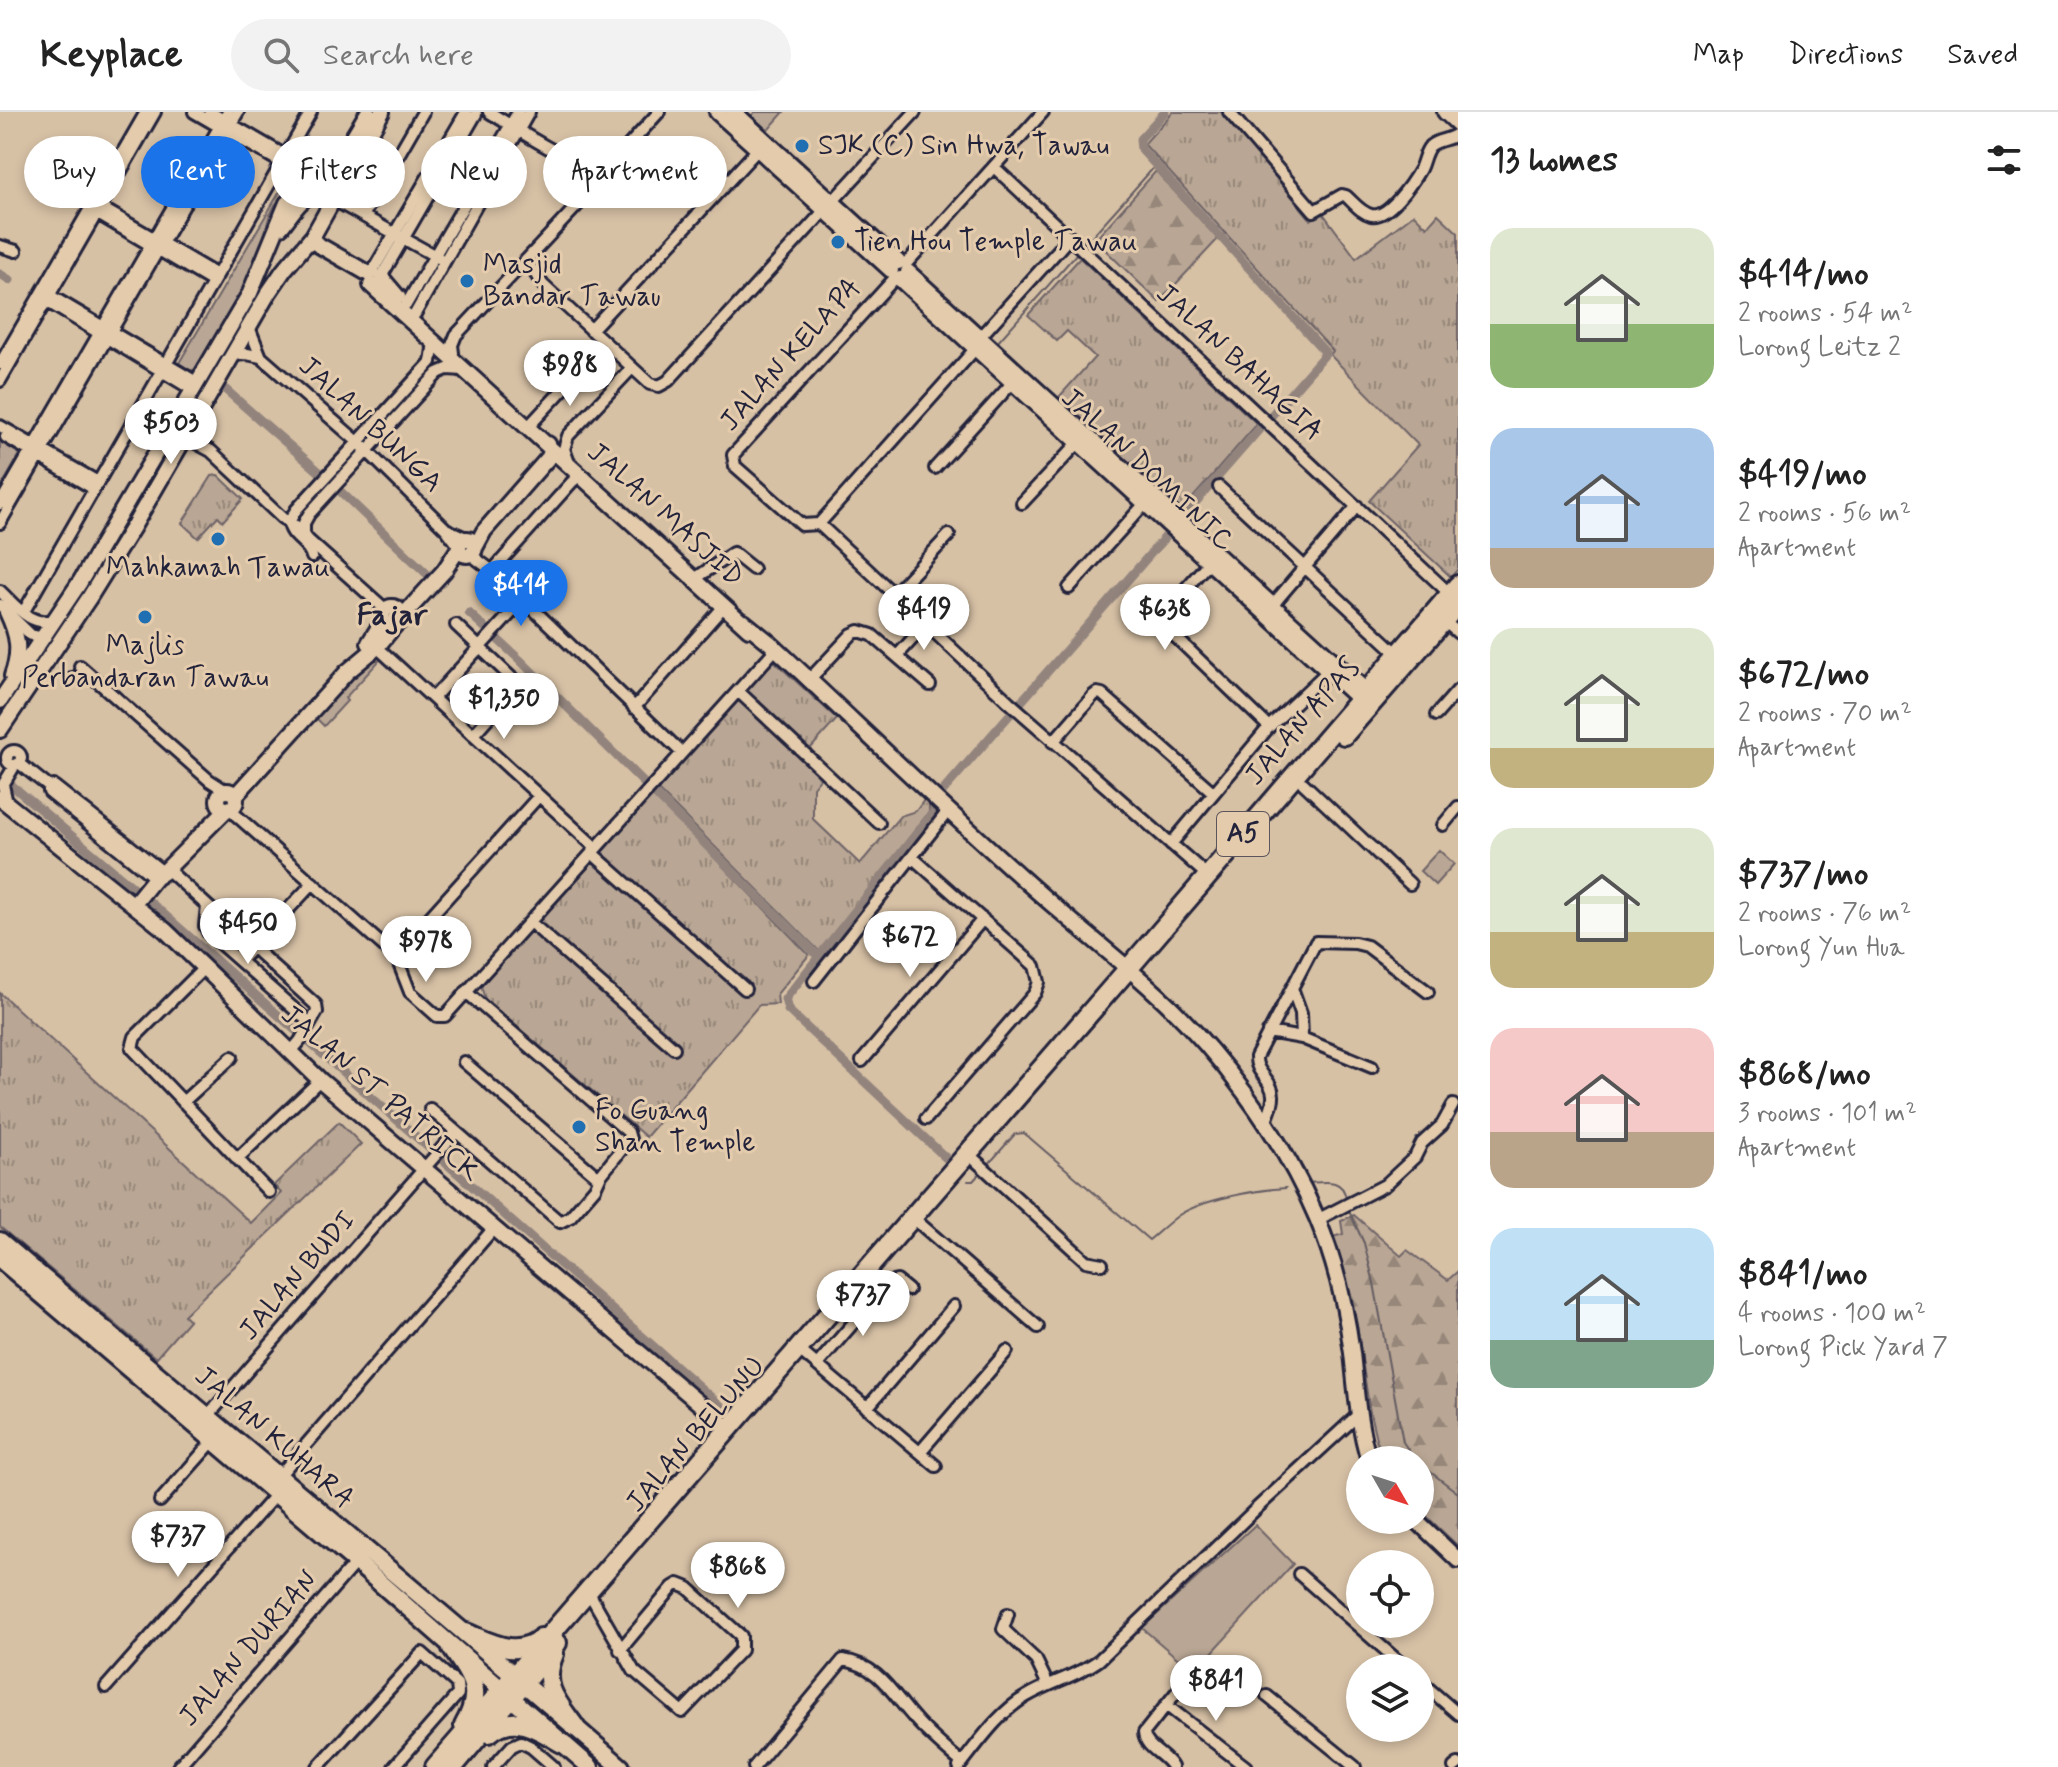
<!DOCTYPE html>
<meta charset="utf-8">
<style>
:root{--surface:#fff;--page:#f2f2f2;--text:#222;--muted:#767676;--line:#e0e0e0;--accent:#1a73e8}
body{margin:0;font-family:Mynerve,sans-serif;background:var(--page);color:var(--text);height:100vh;display:flex;flex-direction:column;font-size:30px;white-space:nowrap}
*{box-sizing:border-box;margin:0}
p{font-size:26px;color:var(--muted)}
.icon{flex:none;width:44px;height:44px;fill:none;stroke:currentColor;stroke-width:2;stroke-linecap:round;stroke-linejoin:round}
.map{position:relative;flex:1;overflow:hidden}
.sheet{display:flex;flex-direction:column;background:var(--surface);width:600px}
.sheet>*{flex:none}
.hud{position:absolute;left:24px;top:24px;width:760px;height:72px;display:flex;gap:16px}
.needle{width:52px;rotate:129deg}
.controls{position:absolute;left:1346px;top:1334px;display:grid;gap:16px}
.controls a{display:grid;place-items:center;width:88px;height:88px;border-radius:50%;background:var(--surface);box-shadow:0 4px 12px #0003;font-size:40px}
.price{position:absolute;translate:-50% -68px;padding:0 18px;border-radius:28px;background:#fff;color:#222;font-size:26px;line-height:52px;filter:drop-shadow(0 2px 4px #0008)}
.price::after{content:'';position:absolute;left:50%;top:48px;width:24px;height:18px;margin-left:-12px;background:inherit;clip-path:polygon(0 0,100% 0,50% 100%)}
.price.on{background:var(--accent);color:#fff}
ul{padding:0;list-style:none}
li{display:flex;align-items:center;gap:24px;height:200px;padding:0 32px}
li span{display:grid;place-items:center;flex:none;width:224px;height:160px;border-radius:24px;color:#555}
li>.icon{margin-inline-start:auto}
span .icon{width:96px;height:96px;fill:#fffc;stroke-width:1}
li b{font-size:34px}
h2{display:flex;justify-content:space-between;align-items:center;height:96px;padding:0 32px;font-size:34px}
.tag{padding:0 28px;border-radius:36px;background:var(--surface);box-shadow:0 4px 12px #0003;font-size:28px;line-height:72px}
.tag.on{background:var(--accent);color:#fff}
header{display:flex;align-items:center;gap:48px;box-sizing:border-box;height:112px;padding:0 40px;background:var(--surface);border-bottom:2px solid var(--line)}
header strong{font-size:38px}
nav{display:flex;gap:44px;margin-inline-start:auto;font-size:28px}
.search{width:560px;height:72px;background:var(--page);display:flex;align-items:center;gap:20px;box-sizing:border-box;padding:0 28px;border-radius:44px;color:var(--muted);font-size:30px}
main{display:flex;flex:1;min-height:0}
.map>svg:first-child{display:block}
.grass{fill:url(#grass-tufts);stroke:#6e6468;stroke-width:2}
.forest{fill:url(#forest-firs);stroke:#6e6468;stroke-width:2}
.green{fill:#b9a694;stroke:#6e6468;stroke-width:2}
.lines{fill:none;stroke-linecap:round;stroke-linejoin:round}
.stream{stroke:#655d63;stroke-width:2}
.canal{stroke:#92847d;stroke-width:9}
.street-casing{stroke:#22223b;stroke-width:16}
.secondary-casing{stroke:#22223b;stroke-width:20}
.primary-casing{stroke:#22223b;stroke-width:22}
.highway-casing{stroke:#22223b;stroke-width:24}
.street{stroke:#e3cbac;stroke-width:10}
.secondary{stroke:#e3cbac;stroke-width:14}
.primary{stroke:#e3cbac;stroke-width:16}
.highway{stroke:#e3cbac;stroke-width:18}
.poi-dot{fill:#1f6fb2;stroke:#e3cbac;stroke-width:3}
.labels{text-anchor:middle;dominant-baseline:central;stroke-width:6;stroke-linejoin:round;paint-order:stroke}
.shield{fill:#e3cbac;stroke:#5c555d;stroke-width:2}
.shield-label{font-size:26px;font-weight:bold;fill:#22223b}
.poi-label{font-size:28px;fill:#22223b;stroke:#e3cbac;text-anchor:start}
.street-label{font-size:28px;fill:#22223b;stroke:#e3cbac}
.neighbourhood-label{font-size:30px;font-weight:bold;fill:#22223b;stroke:#e3cbac}
</style>
<header>
<strong>Keyplace</strong>
<div class="search"><svg class="icon" aria-label="search" viewBox="0 0 24 24"><circle cx="10" cy="10" r="6"/><path d="M15 15l6 6"/></svg>Search here</div>
<nav><a>Map</a><a>Directions</a><a>Saved</a></nav>
</header>
<main>
<div class="map">
<svg width="1458" height="1655" viewBox="0 0 1458 1655">
<defs>
<pattern id="grass-tufts" width="24" height="20" patternUnits="userSpaceOnUse" patternTransform="scale(2)"><rect width="24" height="20" fill="#b9a694"/><path d="M3 7l-1-3M5 7V3M7 7l1-3M15 17l-1-3M17 17v-4M19 17l1-3" fill="none" stroke="#96877a"/></pattern>
<pattern id="forest-firs" width="22" height="20" patternUnits="userSpaceOnUse" patternTransform="scale(2)"><rect width="22" height="20" fill="#b9a694"/><path d="M5 1l3.5 6h-7zM16 11l3.5 6h-7z" fill="#96877a"/></pattern>
</defs>
<rect width="100%" height="100%" fill="#d7c1a5"/>
<filter id="ink" filterUnits="userSpaceOnUse"><feTurbulence type="fractalNoise" baseFrequency=".0125" numOctaves="2"/><feDisplacementMap in="SourceGraphic" scale="16" xChannelSelector="R" yChannelSelector="G"/><feConvolveMatrix kernelMatrix="1 2 1 2 8 2 1 2 1" color-interpolation-filters="sRGB"/></filter>
<g filter="url(#ink)">
<path class="grass" d="M1173,0H1222L1311,108L1322,100L1356,146L1414,102L1427,115L1438,102L1458,121V457L1451,465L1369,389L1418,333L1330,243L1333,239L1144,32Z
M1080,146L1257,312L1184,396L1180,397L1059,285L1095,245L1067,219L1057,229L1028,203Z
M0,330L20,342L0,377Z
M218,363L243,387L223,409L218,404L198,426L182,411L212,364Z
M773,548L837,607L801,647L821,665L813,675V707L860,752L900,704L916,699L924,688L929,693V700L820,840L657,677Z
M653,682L809,843L777,882L778,892L759,893L646,1025L485,887L481,874Z
M0,881L251,1111L281,1081L274,1073L339,1010L361,1032L184,1203L189,1208L156,1246L0,1115Z"/>
<path class="forest" d="M1156,59L1218,127L1159,190L1095,128Z
M1354,1103L1401,1144L1407,1138L1448,1168L1458,1159V1434L1420,1398V1348H1381L1370,1301L1357,1214L1333,1125L1343,1122L1341,1109Z"/>
<path class="green" d="M755,0H784L769,17H765L751,4Z
M299,47L323,60L295,73L275,93L269,105L254,162L197,258H190L179,251Z
M371,546L379,549L345,586L347,589L324,614L316,606Z
M1439,738L1454,752L1435,773L1420,759Z
M1255,1413L1293,1452L1199,1555L1190,1557L1142,1516Z"/>
<g class="lines">
<path class="stream" d="M1085,132L1156,53
M997,231L1078,140
M987,1054L1015,1022L1024,1021L1149,1128C1159,1120 1169,1110 1179,1103C1204,1087 1256,1078 1286,1076
M968,1069H973L982,1059
M1307,1071C1325,1070 1342,1065 1346,1086
M1348,1097L1364,1131L1374,1171L1403,1330L1415,1348
M1420,1352L1458,1381"/>
<path class="canal" d="M0,162L10,168
M226,278L323,363
M341,380L426,461
M469,501L520,548L819,845
M9,671L149,789L729,1301
M946,1046L788,898L785,887L933,701L943,679L1326,241L1141,37L1140,27L1165,0"/>
<defs>
<path id="street" d="M194,0L282,51
M210,0L286,44
M489,0C513,14 585,65 610,54
M1229,0L1314,99L1342,83L1346,84C1354,91 1360,100 1371,103C1388,107 1412,71 1420,57C1424,49 1424,41 1430,34C1439,26 1450,29 1458,21
M994,55L1450,482
M332,87L439,146
M833,89L915,0
M95,92L217,163
M91,98L213,170
M363,104L423,0
M0,134L16,139
M526,148L543,173L650,272L659,274L668,269L825,98
M906,152L1043,0
M372,160L466,0
M381,165L476,2
M895,166L733,343L735,354L802,413L819,412L976,236
M44,180L198,271
M41,186L193,278
M406,193L518,0
M415,202L529,0
M249,215L261,245L358,330L446,417L459,434
M591,218L758,37
M980,225L1070,125
M453,241L452,233L456,223L604,65L610,54L659,0
M233,243L247,242L261,245
M0,252L146,0
M0,269L155,0
M0,314L98,370
M529,314L606,231
M6,325L94,377
M185,325L211,339L282,406L300,417L308,428L386,498
M569,351L564,337L568,324L632,256
M935,356L1013,270
M1219,375L1398,542
M1022,391L1079,330
M0,392L228,0
M289,410L296,398L431,250L434,230
M289,410C290,426 309,430 312,445
M0,411L238,0
M819,412L1009,590L1208,764
M446,417L466,426
M304,423V411L309,402L438,261L447,257L464,258
M470,442L499,464L682,641
M1209,450L1167,498L1161,511L1269,615
M493,458L572,370L578,365H585
M696,466L733,441L753,457
M1069,476L1148,388
M0,479C15,493 32,517 54,507
M894,482L949,423
M0,493L31,523L43,526
M1270,496L1357,394
M23,501L311,0
M1444,509L1458,521
M456,513L518,572L473,623
M377,535L596,736
M897,544L926,512
M80,554L209,668L226,679
M72,566H93
M808,569L852,522L859,519L872,523L930,573
M738,579L879,711
M433,586L523,488
M634,596L725,493
M1436,603L1458,578
M1053,630L1093,584L1097,581L1102,582L1214,681
M7 646a7 7 0 1 1 14 0a7 7 0 1 1-14 0Z
M19,651L49,675L54,674L159,757
M1303,671L1410,772
M49,675V680L155,766
M7,691L3,673L15,653
M229,697L387,837L394,839
M1443,713L1458,695
M1171,732L1269,615L1328,559
M592,741L745,877
M912,745L1035,854L1039,870L1035,881L926,1007
M167,757L316,893L317,900L300,929L290,941
M207,794L205,814L209,822L310,911
M530,810L674,936
M394,839L410,880L437,904H445L773,540
M394,839L401,837L539,684
M240,849L313,771
M204,856L135,925L132,936L269,1080
M814,869L948,699
M1292,876L1301,901L1302,926
M1268,920L1302,926L1372,955
M862,949L983,807
M464,950L599,1066
M183,990L232,945
M430,997L560,1110L570,1105L595,1076L601,1063L630,1027L628,1020L466,880
M1266,1010C1268,1002 1274,992 1273,983C1272,967 1255,961 1256,945L1316,830L1355,831L1367,834L1428,880
M237,1047L320,968
M975,1048L1086,1149L1102,1152
M1317,1108L1385,1073L1415,1045L1422,1031L1442,1013L1453,993
M919,1111L1038,1215
M804,1242L936,1354
M817,1253L888,1171L897,1169L908,1178
M867,1296L954,1194
M208,1304L456,1020
M920,1340L1007,1239
M278,1365L494,1116
M160,1389L214,1328
M1299,1462L1406,1556
M592,1486L634,1559L682,1600L741,1538V1524L688,1476L678,1472L673,1475L620,1538
M1008,1502L1003,1517L1036,1548L1048,1573
M1420,1569L1458,1602
M106,1575L276,1382
M1267,1584L1355,1655
M1166,1593L1246,1655
M178,1655L356,1450
M318,1655L422,1541L457,1572L458,1582L394,1655
M493,1655L512,1634L521,1630L531,1635L554,1655
M754,1655L843,1548C879,1553 893,1583 915,1607C929,1623 946,1637 962,1651
M959,1655C978,1631 1000,1599 1027,1584C1051,1570 1077,1564 1099,1548L1258,1395L1359,1302
M1172,1655C1165,1642 1145,1636 1144,1621L1191,1562
M1454,1655L1458,1652"/>
<path id="secondary" d="M717,0L891,158
M734,0L898,150
M1445,0L1458,12
M281,115C297,96 305,73 332,87
M310,128L369,162
M908,160L1366,579
M381,165L398,185
M900,167L1359,587
M371,173L749,517
M459 435a8 8 0 1 1 16 0a8 8 0 1 1-16 0Z
M476,434L484,419L549,345L551,339L548,332
M383 504a9 9 0 1 1 18 0a9 9 0 1 1-18 0Z
M7,500C18,523 21,539 12,564
M401,506L444,459L459,436
M744,510L770,531C854,609 937,690 1022,766C1063,803 1106,837 1147,873C1216,934 1281,1021 1317,1106C1335,1149 1346,1195 1352,1241C1356,1277 1358,1313 1369,1348
M369,531L384,507
M0,589L80,470L250,181L287,91L332,60L368,0
M0,618L89,486L133,415L269,180L284,158L313,124L382,0
M218 688a9 9 0 1 1 18 0a9 9 0 1 1-18 0Z
M235,684L347,560L377,535L396,512
M0,686L166,819L320,968L728,1316
M134,792L155,766L164,760L226,698
M1416,1408L1458,1448"/>
<path id="primary" d="M0,1129C206,1305 416,1477 621,1655
M0,1147L356,1450L590,1655"/>
<path id="highway" d="M1344,623L1458,492
M466,1521C491,1531 517,1547 541,1526
M452,1536C472,1566 484,1579 464,1614
M554,1542C540,1574 557,1590 575,1615
M489,1621C514,1599 538,1617 562,1631
M435,1655L1128,857L1458,473
M453,1655L557,1531"/>
</defs>
<use href="#street" class="street-casing"/>
<use href="#secondary" class="secondary-casing"/>
<use href="#primary" class="primary-casing"/>
<use href="#highway" class="highway-casing"/>
<use href="#street" class="street"/>
<use href="#secondary" class="secondary"/>
<use href="#primary" class="primary"/>
<use href="#highway" class="highway"/>
</g>
</g>
<g class="poi-dot">
<circle cx="802" cy="34" r="8"/>
<circle cx="838" cy="130" r="8"/>
<circle cx="467" cy="169" r="8"/>
<circle cx="218" cy="427" r="8"/>
<circle cx="145" cy="505" r="8"/>
<circle cx="579" cy="1015" r="8"/>
</g>
<g class="labels">
<rect class="shield" x="1217" y="700" width="52" height="44" rx="6"/>
<g class="shield-label">
<text x="1243" y="722">A5</text>
</g>
<g class="poi-label">
<text x="818" y="34">SJK (C) Sin Hwa, Tawau</text>
<text x="854" y="130">Tien Hou Temple Tawau</text>
<text x="483" y="153">Masjid<tspan x="483" dy="32">Bandar Tawau</tspan></text>
<text x="218" y="456" text-anchor="middle">Mahkamah Tawau</text>
<text x="145" y="534" text-anchor="middle">Majlis<tspan x="145" dy="32">Perbandaran Tawau</tspan></text>
<text x="595" y="999">Fo Guang<tspan x="595" dy="32">Shan Temple</tspan></text>
</g>
<g class="street-label">
<text transform="translate(791 243) rotate(-48)">JALAN KELAPA</text>
<text transform="translate(1239 251) rotate(43)">JALAN BAHAGIA</text>
<text transform="translate(370 313) rotate(43)">JALAN BUNGA</text>
<text transform="translate(1147 358) rotate(43)">JALAN DOMINIC</text>
<text transform="translate(665 403) rotate(42)">JALAN MASJID</text>
<text transform="translate(1303 610) rotate(-49)">JALAN APAS</text>
<text transform="translate(380 982) rotate(41)">JALAN ST PATRICK</text>
<text transform="translate(298 1164) rotate(-49)">JALAN BUDI</text>
<text transform="translate(696 1323) rotate(-49)">JALAN BELUNU</text>
<text transform="translate(274 1326) rotate(41)">JALAN KUHARA</text>
<text transform="translate(249 1537) rotate(-49)">JALAN DURIAN</text>
</g>
<g class="neighbourhood-label">
<text x="392" y="503">Fajar</text>
</g>
</g>
</svg>
<div class="controls">
<a><svg class="needle" viewBox="-14 -14 28 28"><path d="M0-13l5 13h-10z" fill="#e53935"/><path d="M0 13l5-13h-10z" fill="#767676"/></svg></a>
<a><svg class="icon" aria-label="locate" viewBox="0 0 24 24"><circle cx="12" cy="12" r="6"/><path d="M12 2v4M12 18v4M2 12h4M18 12h4"/></svg></a>
<a><svg class="icon" aria-label="layers" viewBox="0 0 24 24"><path d="M12 4l9 5-9 5-9-5zM3 14l9 5 9-5"/></svg></a>
</div>
<b class="price" style="left:570px;top:296px">$988</b>
<b class="price" style="left:171px;top:354px">$503</b>
<b class="price on" style="left:521px;top:516px">$414</b>
<b class="price" style="left:924px;top:540px">$419</b>
<b class="price" style="left:1165px;top:540px">$638</b>
<b class="price" style="left:504px;top:629px">$1,350</b>
<b class="price" style="left:248px;top:854px">$450</b>
<b class="price" style="left:910px;top:867px">$672</b>
<b class="price" style="left:426px;top:872px">$978</b>
<b class="price" style="left:863px;top:1226px">$737</b>
<b class="price" style="left:178px;top:1467px">$737</b>
<b class="price" style="left:738px;top:1498px">$868</b>
<b class="price" style="left:1216px;top:1611px">$841</b>
<div class="hud">
<a class="tag">Buy</a>
<a class="tag on">Rent</a>
<a class="tag">Filters</a>
<a class="tag">New</a>
<a class="tag">Apartment</a>
</div>
</div>
<section class="sheet">
<h2>13 homes<svg class="icon" aria-label="filters" viewBox="0 0 24 24"><path d="M4 7h16M4 17h16"/><circle cx="9" cy="7" r="2"/><circle cx="15" cy="17" r="2"/></svg></h2>
<ul>
<li><span style="background:linear-gradient(#dfe7d0 60%,#8fb573 0)"><svg class="icon" aria-label="home" viewBox="0 0 24 24"><path d="M3 11l9-7 9 7M6 9v11h12V9"/></svg></span><div><b>$414/mo</b><p>2 rooms · 54 m²</p><p>Lorong Leitz 2</p></div></li>
<li><span style="background:linear-gradient(#a9c7e8 75%,#b9a48a 0)"><svg class="icon" aria-label="home" viewBox="0 0 24 24"><path d="M3 11l9-7 9 7M6 9v11h12V9"/></svg></span><div><b>$419/mo</b><p>2 rooms · 56 m²</p><p>Apartment</p></div></li>
<li><span style="background:linear-gradient(#dfe7d0 75%,#c2b280 0)"><svg class="icon" aria-label="home" viewBox="0 0 24 24"><path d="M3 11l9-7 9 7M6 9v11h12V9"/></svg></span><div><b>$672/mo</b><p>2 rooms · 70 m²</p><p>Apartment</p></div></li>
<li><span style="background:linear-gradient(#dfe7d0 65%,#c2b280 0)"><svg class="icon" aria-label="home" viewBox="0 0 24 24"><path d="M3 11l9-7 9 7M6 9v11h12V9"/></svg></span><div><b>$737/mo</b><p>2 rooms · 76 m²</p><p>Lorong Yun Hua</p></div></li>
<li><span style="background:linear-gradient(#f6c9c9 65%,#b9a48a 0)"><svg class="icon" aria-label="home" viewBox="0 0 24 24"><path d="M3 11l9-7 9 7M6 9v11h12V9"/></svg></span><div><b>$868/mo</b><p>3 rooms · 101 m²</p><p>Apartment</p></div></li>
<li><span style="background:linear-gradient(#bfe0f5 70%,#7fa58c 0)"><svg class="icon" aria-label="home" viewBox="0 0 24 24"><path d="M3 11l9-7 9 7M6 9v11h12V9"/></svg></span><div><b>$841/mo</b><p>4 rooms · 100 m²</p><p>Lorong Pick Yard 7</p></div></li>
</ul>
</section>
</main>
